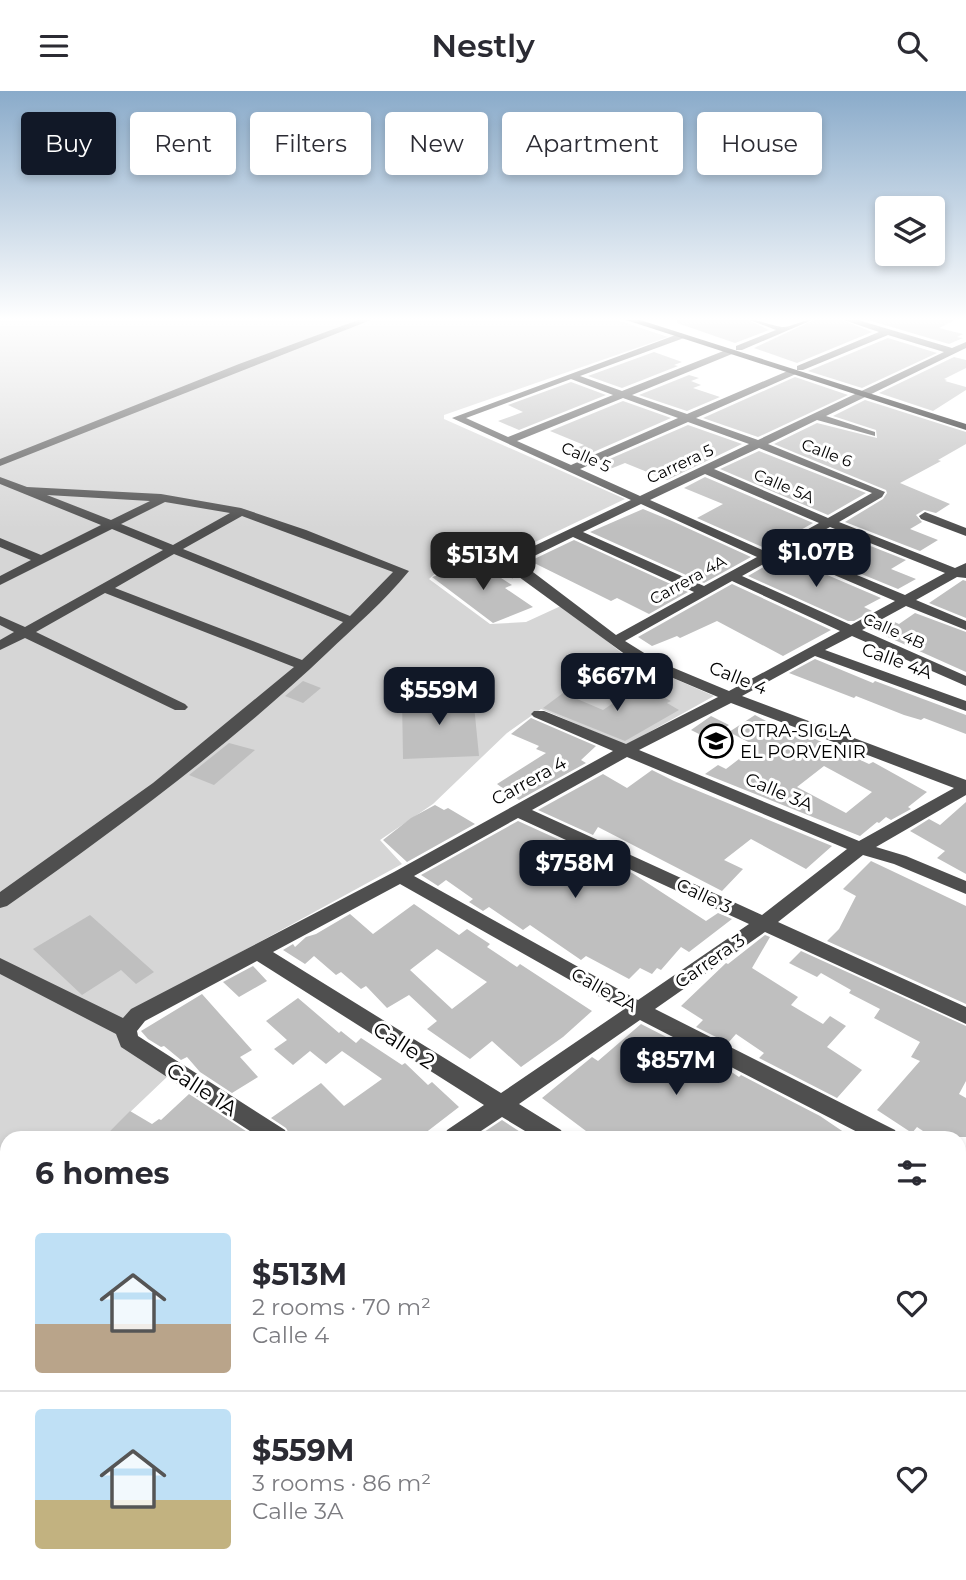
<!DOCTYPE html>
<meta charset="utf-8">
<style>
:root{--surface:#fff;--page:#f2f2f3;--text:#2b2b33;--muted:#7c7c81;--line:#e1e1e2;--accent:#111827}
body{margin:0;font-family:Montserrat,sans-serif;background:var(--page);color:var(--text);height:100vh;display:flex;flex-direction:column;font-size:26px;white-space:nowrap}
*{box-sizing:border-box;margin:0}
p{font-size:23px;color:var(--muted)}
.icon{flex:none;width:38px;height:38px;fill:none;stroke:currentColor;stroke-width:2;stroke-linecap:round;stroke-linejoin:round}
.map{position:relative;flex:1;overflow:hidden}
.sheet{position:absolute;left:0px;top:1040px;width:966px;height:450px;display:flex;flex-direction:column;background:var(--surface);border-radius:21px 21px 0 0;box-shadow:0 4px 10px #0003}
.sheet>*{flex:none}
.banner{position:absolute;left:21px;top:21px;width:924px;height:63px;display:flex;gap:14px}
.tools{position:absolute;left:875px;top:105px;display:grid;gap:14px}
.tools a{display:grid;place-items:center;width:70px;height:70px;border-radius:7px;background:var(--surface);box-shadow:0 4px 10px #0003;font-size:35px}
.price{position:absolute;translate:-50% -60px;padding:0 16px;border-radius:14px;background:var(--accent);color:#fff;font-size:23px;line-height:46px;filter:drop-shadow(0 2px 4px #0008)}
.price::after{content:'';position:absolute;left:50%;top:42px;width:21px;height:16px;margin-left:-10px;background:inherit;clip-path:polygon(0 0,100% 0,50% 100%)}
.price.active{background:#222;color:#fff}
ul{padding:0;list-style:none}
li{display:flex;align-items:center;gap:21px;height:175px;padding:0 35px}
li+li{border-top:2px solid var(--line)}
li span{display:grid;place-items:center;flex:none;width:196px;height:140px;border-radius:7px;color:#555}
li>.icon{margin-inline-start:auto}
span .icon{width:84px;height:84px;fill:#fffc;stroke-width:1}
li b{font-size:30px}
h2{display:flex;justify-content:space-between;align-items:center;height:84px;padding:0 35px;font-size:30px}
.chip{padding:0 24px;border-radius:7px;background:var(--surface);box-shadow:0 4px 10px #0003;font-size:24px;line-height:63px}
.chip.active{background:var(--accent);color:#fff}
header{display:flex;justify-content:space-between;align-items:center;height:91px;padding:0 35px;background:var(--surface);font-size:32px;font-weight:600}
.map>svg:first-child{display:block}
.green{fill:#d6d6d6}
.building{fill:#bfbfbf;fill-rule:evenodd}
.lines{fill:none;stroke-linecap:round;stroke-linejoin:round}
.minor{fill:#4f4f4f;fill-rule:evenodd}
.major{fill:#000;fill-rule:evenodd}
.labels{text-anchor:middle;dominant-baseline:central;stroke-width:6;stroke-linejoin:round;paint-order:stroke}
.far-street-label{font-size:16px;fill:#000;stroke:#fff}
.street-label{font-size:18px;fill:#000;stroke:#fff}
.poi-label{font-size:18px;fill:#000;stroke:#fff;text-anchor:start}
.near-street-label{font-size:21px;fill:#000;stroke:#fff}
</style>
<header><svg class="icon" aria-label="menu" viewBox="0 0 24 24"><path d="M4 6h16M4 12h16M4 18h16"/></svg>Nestly<svg class="icon" aria-label="search" viewBox="0 0 24 24"><circle cx="10" cy="10" r="6"/><path d="M15 15l6 6"/></svg></header>
<div class="map">
<svg width="966" height="1489" viewBox="0 0 966 1489">
<rect width="100%" height="100%" fill="#fff"/>
<path class="green" d="M0,229H617L668,246L444,324V328L625,408L510,463L507,471L513,488L463,458L444,465L449,470L429,488L490,533L526,531L563,514L629,568L714,605L626,654L541,618L507,642L433,713L380,749L402,773L135,919L121,938L169,984L104,1046H7V1482H801L803,1489H0Z"/>
<path class="building" d="M677,229H748L769,239L735,252L677,232Z
M814,229H842L872,241L797,272L754,257Z
M868,229H955L939,237L963,243L957,246L963,247L949,253Z
M888,247L937,262L862,297L808,280Z
M654,261L682,271L674,274L678,275L622,297L588,285Z
M954,266L966,269V277L944,288L947,289L945,290L966,296V299L933,320L879,302Z
M689,284L699,287L691,290L701,294L693,297L720,306L687,320L639,304Z
M795,286L848,304L758,346L703,327Z
M571,291L606,304L519,339L498,330L523,321L508,314Z
M865,309L966,341V353L938,369L941,370L900,392L950,413L936,422L924,419L916,424L922,431L910,438L938,449L920,460L845,431L883,408L887,402L886,399L774,353L817,332L877,347L876,339L833,325Z
M623,310L671,327L582,366L568,360L584,354L550,340Z
M688,334L742,353L667,389L625,372L610,378L598,373Z
M759,360L866,402L828,424L720,378Z
M705,386L813,432L767,458L697,427L723,413L684,397Z
M643,418L672,430L751,466L704,492L590,441Z
M830,439L906,469L891,478L916,488L898,498L798,457Z
M574,449L688,501L649,523L617,507L611,510L530,470Z
M783,465L881,507L864,516L872,520L854,530H848L748,485Z
M476,471L512,494L505,497L533,516L493,532L432,486Z
M963,489L966,490V527L929,512Z
M732,493L831,539L783,565L717,530L680,547L677,545L652,555L638,546Z
M915,522L966,541V581L870,538L888,528L899,533Z
M815,568L873,592L875,590L966,624V643L924,627L921,629L904,624L856,605L854,607L789,582Z
M303,590L321,597L303,612L285,605Z
M640,594L671,610L667,612L679,619L625,650L543,617L563,602L603,619Z
M473,604L479,665L403,668L402,606Z
M755,624L795,646L800,641L869,673L873,671L927,701L908,716L911,718L891,729L886,726L879,732L877,731L860,745L705,683L718,674L726,678L756,655L729,641ZM824,675L872,701L846,722L797,696Z
M711,625L729,634L709,648L691,639Z
M531,627L596,655L581,669L586,672L519,709L497,693L546,662L536,658L539,655L511,643Z
M229,652L255,659L214,694L189,684Z
M652,679L674,690L832,755L806,778L751,748L724,769L743,778L722,800L598,736L593,744L538,719L603,683L627,697Z
M966,711V783L937,767L945,760L910,740L929,728L940,734Z
M435,714L444,719L448,717L475,733L407,771L383,749L411,727Z
M518,730L632,782L706,830L718,822L732,828L689,861L681,856L661,879L657,877L652,883L640,877L629,888L586,865L581,869L530,834L523,839L489,816L483,820L469,811L473,808L446,789L438,795L421,784Z
M871,770L966,815V913L827,850L839,838L856,805L843,798Z
M414,813L459,844L467,838L490,853L487,856L517,876L520,873L592,920L563,946L521,976L492,950L470,968L427,938L437,930L409,904L387,917L366,895L361,898L341,881L336,884L314,865L305,873L283,859L293,853L295,856L306,846L316,843L350,823L373,843ZM437,858L487,891L452,918L410,879Z
M90,824L154,881L136,893L121,879L82,904L33,858Z
M765,844L770,846L752,877L798,906L791,914L823,933L830,925L846,935L827,956L862,979L837,1007L759,967L764,962L736,943L728,952L696,936L703,929L681,915L726,872L728,873Z
M801,860L966,935V990L959,1003L966,1007V1046H932L917,1036L912,1042L877,1019L920,970L911,966L920,951L874,927L880,918L849,902L851,899L821,882L817,886L789,872Z
M253,875L267,890L239,906L223,891Z
M202,903L252,959L240,966L258,986L232,1002L200,981L187,966L181,969L164,955L161,956L148,948L141,940Z
M298,907L339,942L341,940L356,952L361,947L402,974L405,972L428,994L432,991L459,1016L420,1046H291L286,1037L271,1027L321,992L344,1015L382,988L342,960L326,973L310,960L293,974L274,958L287,949L266,930Z
M641,933L721,974L739,986L741,984L820,1025L851,1046H594L542,1007L592,966L598,970Z
M189,1003L255,1046H104L130,1020L152,1033L159,1028L161,1029Z
M502,1029L528,1046H476L478,1045Z"/>
<g class="lines">
<path class="minor" d="M358,229H371L0,375V368L239,273Z
M750,229C761,229 775,236 784,236C794,235 802,229 812,229L742,259H736V255L776,239Z
M844,229H858L952,257L966,251V257L826,325L875,341V345L817,329L768,353L885,401L882,406L839,431L955,477L966,472V487L957,486L916,509L966,530V539L906,515L862,539L966,585V595L852,545L825,559L966,610V620L815,565L742,605L966,689V704L876,756L906,765L966,790V803L894,773L863,764L778,831L966,916V933L765,841L655,918L895,1039L898,1046H867L640,929L519,1013L561,1039L564,1046H535L502,1026L472,1046H444L447,1039L484,1014L257,870L145,930L137,940L138,945L285,1039L288,1046H259L121,956L116,943L0,883V867L123,927L131,918L394,781L613,660L534,626L531,623L534,620H544L626,653L718,606L647,576L626,564L519,486L512,475L515,464L631,409L452,327L681,242L686,245L684,247L580,285L622,300L726,259H732V263L632,304L687,323L790,279H796V283L696,327L758,349L944,261L888,244L803,279H797V275L879,241ZM571,288L613,304L508,346L466,327ZM623,307L678,327L571,374L517,350ZM688,331L749,353L640,405L580,378ZM759,357L872,402L828,427L714,378ZM705,383L819,432L767,461L650,409ZM641,413L757,466L704,495L583,441ZM830,436L945,482L905,504L792,457ZM573,446L694,501L616,544L525,475L526,469ZM783,462L895,510L851,534L742,485ZM732,490L840,540L729,600L657,570L625,550ZM731,612L954,697L859,750L639,659ZM627,666L847,758L762,824L532,719ZM518,727L749,833L638,909L414,785ZM400,793L623,919L501,1002L273,861Z
M0,386L27,396L161,403L241,417L306,439L409,480C384,511 355,535 327,562C230,654 118,737 7,815L0,817V801L153,692L294,576L105,502L36,541L185,613L188,616L185,619H175L25,547L0,559V549L14,541L0,534V525L25,536L163,459L112,438L0,494V485L31,469L0,456V447L41,464L101,434L0,393ZM47,404L150,410L111,429ZM165,411L230,422L173,454L121,433ZM242,425L393,481L350,525L183,458ZM174,463L343,531L302,569L115,497Z
M925,421L966,437V445L921,428L919,425Z
M959,1074L966,1076V1097L959,1095Z
M966,1199V1228L959,1230V1201Z
M959,1275L966,1278V1305L959,1302Z
M0,1455L7,1456V1482H16L7,1486L0,1485Z
M191,1482H248L245,1489H194Z
M498,1482H528L525,1489H495Z
M884,1482H918L921,1489H887Z"/>
<path class="major" d="M626,229H640L966,333V339Z"/>
</g>
<linearGradient id="sky" x2="0" y2="1"><stop stop-color="#8aabca"/><stop offset="0.52" stop-color="#fff"/><stop offset="1" stop-color="#fff" stop-opacity="0"/></linearGradient>
<rect width="966" height="438" fill="url(#sky)"/>
<defs>
<symbol id="school-ring" viewBox="-11 -11 22 22"><circle r="9.5" fill="#fff" stroke="#000" stroke-width="1.5"/><path d="M0-5L7-2L0 1L-7-2ZM-4 1L0 2.5L4 1V4Q0 6-4 4Z" fill="#000"/></symbol>
</defs>
<g fill-rule="evenodd">
<use href="#school-ring" x="697" y="631" width="38" height="38"/>
</g>
<g class="labels">
<g class="far-street-label">
<text transform="translate(827 362) rotate(21)">Calle 6</text>
<text transform="translate(586 366) rotate(24)">Calle 5</text>
<text transform="translate(680 373) rotate(-25)">Carrera 5</text>
<text transform="translate(784 395) rotate(23)">Calle 5A</text>
<text transform="translate(688 489) rotate(-29)">Carrera 4A</text>
<text transform="translate(894 540) rotate(24)">Calle 4B</text>
</g>
<g class="street-label">
<text transform="translate(897 570) rotate(20)">Calle 4A</text>
<text transform="translate(738 587) rotate(22)">Calle 4</text>
<text transform="translate(529 690) rotate(-29)">Carrera 4</text>
<text transform="translate(779 701) rotate(23)">Calle 3A</text>
<text transform="translate(704 805) rotate(25)">Calle 3</text>
<text transform="translate(710 870) rotate(-35)">Carrera 3</text>
<text transform="translate(604 899) rotate(29)">Calle 2A</text>
</g>
<g class="poi-label">
<text x="740" y="640">OTRA-SIGLA<tspan x="740" dy="21">EL PORVENIR</tspan></text>
</g>
<g class="near-street-label">
<text transform="translate(404 954) rotate(33)">Calle 2</text>
<text transform="translate(202 998) rotate(33)">Calle 1A</text>
</g>
</g>
</svg>
<div class="tools">
<a><svg class="icon" aria-label="layers" viewBox="0 0 24 24"><path d="M12 4l9 5-9 5-9-5zM3 14l9 5 9-5"/></svg></a>
</div>
<b class="price" style="left:816px;top:498px">$1.07B</b>
<b class="price active" style="left:483px;top:501px">$513M</b>
<b class="price" style="left:617px;top:622px">$667M</b>
<b class="price" style="left:439px;top:636px">$559M</b>
<b class="price" style="left:575px;top:809px">$758M</b>
<b class="price" style="left:676px;top:1006px">$857M</b>
<div class="banner">
<a class="chip active">Buy</a>
<a class="chip">Rent</a>
<a class="chip">Filters</a>
<a class="chip">New</a>
<a class="chip">Apartment</a>
<a class="chip">House</a>
</div>
<section class="sheet">
<h2>6 homes<svg class="icon" aria-label="filters" viewBox="0 0 24 24"><path d="M4 7h16M4 17h16"/><circle cx="9" cy="7" r="2"/><circle cx="15" cy="17" r="2"/></svg></h2>
<ul>
<li><span style="background:linear-gradient(#bfe0f5 65%,#b9a48a 0)"><svg class="icon" aria-label="home" viewBox="0 0 24 24"><path d="M3 11l9-7 9 7M6 9v11h12V9"/></svg></span><div><b>$513M</b><p>2 rooms · 70 m²</p><p>Calle 4</p></div><svg class="icon" aria-label="heart" viewBox="0 0 24 24"><path d="M12 20l-8-8c-3-5 5-10 8-4 3-6 11-1 8 4z"/></svg></li>
<li><span style="background:linear-gradient(#bfe0f5 65%,#c2b280 0)"><svg class="icon" aria-label="home" viewBox="0 0 24 24"><path d="M3 11l9-7 9 7M6 9v11h12V9"/></svg></span><div><b>$559M</b><p>3 rooms · 86 m²</p><p>Calle 3A</p></div><svg class="icon" aria-label="heart" viewBox="0 0 24 24"><path d="M12 20l-8-8c-3-5 5-10 8-4 3-6 11-1 8 4z"/></svg></li>
</ul>
</section>
</div>
